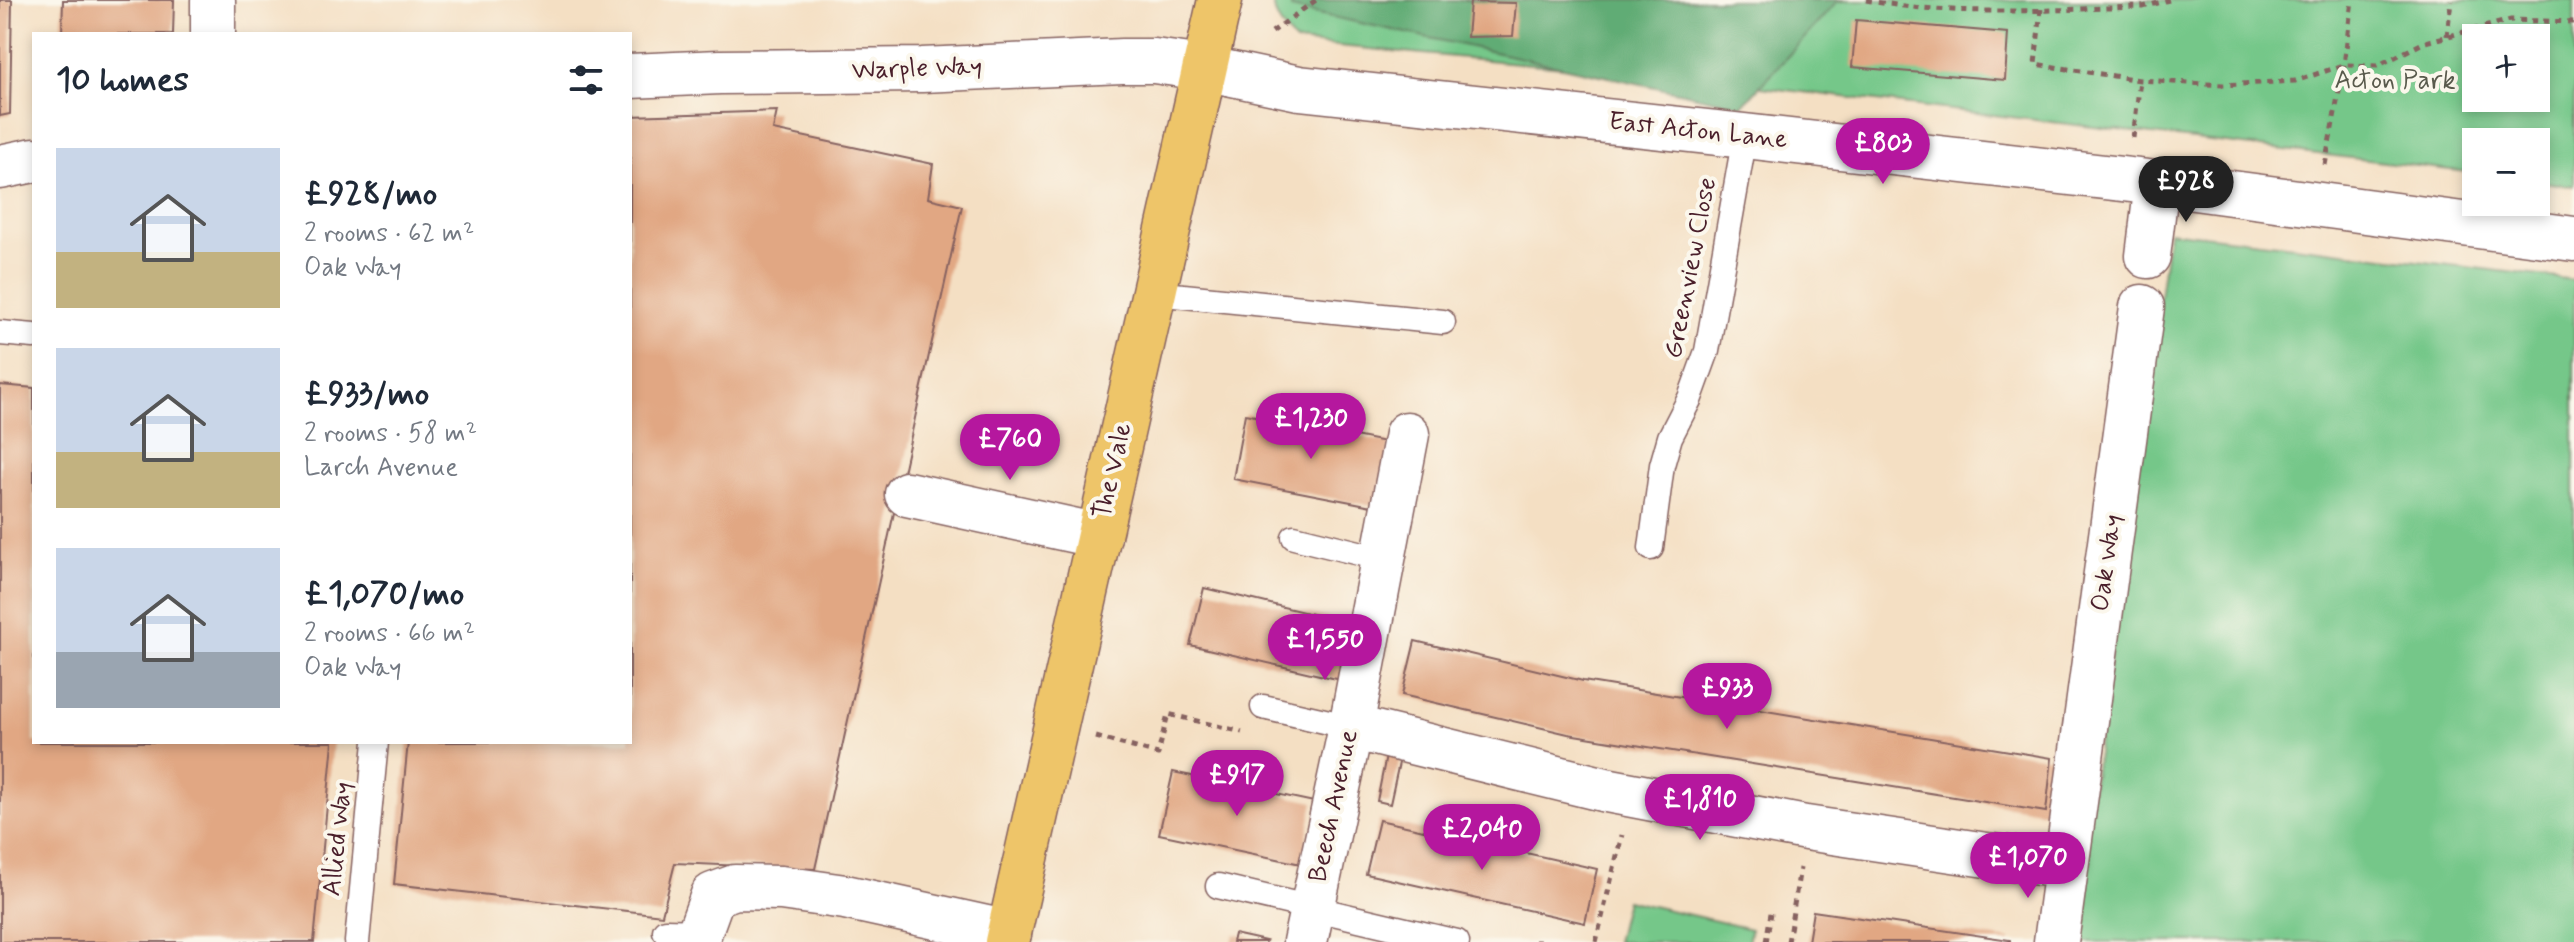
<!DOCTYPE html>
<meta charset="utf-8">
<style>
:root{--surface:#fff;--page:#f6f6f7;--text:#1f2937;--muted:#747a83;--accent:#b5179e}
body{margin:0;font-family:Mynerve,sans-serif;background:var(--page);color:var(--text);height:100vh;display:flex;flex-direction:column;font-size:30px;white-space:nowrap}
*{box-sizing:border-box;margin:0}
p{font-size:26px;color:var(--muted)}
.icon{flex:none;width:44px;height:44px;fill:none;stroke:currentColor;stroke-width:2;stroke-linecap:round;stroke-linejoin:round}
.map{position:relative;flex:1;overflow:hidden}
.sheet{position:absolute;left:32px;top:32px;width:600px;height:712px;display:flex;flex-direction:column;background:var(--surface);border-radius:0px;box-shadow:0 4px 12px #0003}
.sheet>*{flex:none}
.tools{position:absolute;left:2462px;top:24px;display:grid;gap:16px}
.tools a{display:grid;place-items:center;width:88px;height:88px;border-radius:0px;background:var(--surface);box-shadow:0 4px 12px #0003;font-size:40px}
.price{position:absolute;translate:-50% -68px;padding:0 18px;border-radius:28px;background:var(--accent);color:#fff;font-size:26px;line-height:52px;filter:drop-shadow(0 2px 4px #0008)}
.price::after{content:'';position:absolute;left:50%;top:48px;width:24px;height:18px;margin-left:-12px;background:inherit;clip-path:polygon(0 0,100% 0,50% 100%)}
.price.active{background:#222;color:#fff}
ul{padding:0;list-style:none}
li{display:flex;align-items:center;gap:24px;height:200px;padding:0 24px}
li span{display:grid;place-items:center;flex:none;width:224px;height:160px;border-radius:0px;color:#555}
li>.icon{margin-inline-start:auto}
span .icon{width:96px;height:96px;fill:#fffc;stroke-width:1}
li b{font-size:34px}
h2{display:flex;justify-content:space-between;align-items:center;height:96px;padding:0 24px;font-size:34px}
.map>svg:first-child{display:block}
.green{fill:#75c789;stroke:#60735a;stroke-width:2;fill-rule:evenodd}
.forest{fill:#60ac75;stroke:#556650;stroke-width:2}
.building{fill:#e1a783}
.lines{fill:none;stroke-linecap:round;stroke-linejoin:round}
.service-casing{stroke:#866260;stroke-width:27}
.minor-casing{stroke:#866260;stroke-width:47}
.tertiary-casing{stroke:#866260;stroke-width:47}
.primary-casing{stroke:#866260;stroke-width:47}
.path{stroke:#866260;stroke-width:5;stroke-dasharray:6 6;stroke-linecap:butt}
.service{stroke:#fff;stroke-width:24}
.minor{stroke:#fff;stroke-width:44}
.tertiary{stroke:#fff;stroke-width:44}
.primary{stroke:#eec569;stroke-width:44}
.labels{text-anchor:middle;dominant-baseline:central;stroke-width:8;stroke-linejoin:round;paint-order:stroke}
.street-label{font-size:26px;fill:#4a1f2b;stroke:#fbf7ec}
.park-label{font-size:26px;fill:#595a4c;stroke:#fbf7ec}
</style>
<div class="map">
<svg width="2574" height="942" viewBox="0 0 2574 942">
<rect width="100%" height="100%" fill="#fbf7ec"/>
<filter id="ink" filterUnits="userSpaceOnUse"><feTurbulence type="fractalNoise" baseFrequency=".0125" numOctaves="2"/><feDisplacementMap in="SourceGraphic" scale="16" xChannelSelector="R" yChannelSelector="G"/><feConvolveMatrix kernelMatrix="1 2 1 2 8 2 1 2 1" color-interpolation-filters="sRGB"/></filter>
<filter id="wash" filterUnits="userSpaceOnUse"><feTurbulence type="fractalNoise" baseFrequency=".006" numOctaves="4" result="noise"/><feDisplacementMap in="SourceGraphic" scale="32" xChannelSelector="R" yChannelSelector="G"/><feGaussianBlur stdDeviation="1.8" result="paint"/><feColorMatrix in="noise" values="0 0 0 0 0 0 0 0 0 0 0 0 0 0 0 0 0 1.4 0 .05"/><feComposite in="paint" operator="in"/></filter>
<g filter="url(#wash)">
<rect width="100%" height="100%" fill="#f4dfc3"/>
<path class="green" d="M1274,0H2574V186L2536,181V142H2476V173L1711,81L1296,42C1284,32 1272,15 1274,0ZM2476,38H2536V98H2476Z
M2169,231L2574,280V942H2071Z
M1626,900L1751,929L1748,942H1616Z"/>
<path class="forest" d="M1292,0H1851L1837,2L1742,106L1291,8Z"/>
<g id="blocks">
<path class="building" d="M0,0H12L10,114L0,116Z
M63,0H174L173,34H62Z
M1470,2L1516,3L1513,36L1467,37Z
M1856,20L2008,33L2005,80L1852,67Z
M777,111L773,130L933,164L928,198L962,206L815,869L675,863L662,915L394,884L408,742H630V116Z
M0,385L34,388V742H333L314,942H0Z
M1245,414L1390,443L1377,507L1233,479Z
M1204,588L1354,624L1341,680L1190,645Z
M1415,641L1583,681L2052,758L2046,812L1568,734L1402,695Z
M1388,746L1402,749L1390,804L1377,801Z
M1173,772L1314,802L1301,864L1159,834Z
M1379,820L1597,869L1585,923L1366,874Z
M1813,911L2010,940V942H1808Z
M1234,934L1266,941L1265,942H1232Z"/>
</g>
</g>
<g filter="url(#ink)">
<use href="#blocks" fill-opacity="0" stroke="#866260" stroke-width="2"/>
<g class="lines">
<defs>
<path id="service" d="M1154,293L1443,322
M0,333L34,336
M1294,537L1383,559
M1651,548L1662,465L1670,437L1690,398L1707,351L1745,136
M1263,707L1351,727
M1218,886L1457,942
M665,931L700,932
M357,942L376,742"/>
<path id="minor" d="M213,34V0
M630,76L720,72L922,70L1122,61H1154L1204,68
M0,167L34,160
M2148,256L2157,183
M907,494L1099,536
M1351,727L1606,790L1806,828L2066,867
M696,942L713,895L735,887L781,888L845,897L1009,933
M1305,942L1351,727L1407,434
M2056,942L2142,307"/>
<path id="tertiary" d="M1204,68L1299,88L1745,136L2157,183L2574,239"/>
<path id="primary" d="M1007,942L1220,0"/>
</defs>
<use href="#service" class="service-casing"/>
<use href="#minor" class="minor-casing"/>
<use href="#tertiary" class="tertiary-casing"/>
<use href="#primary" class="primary-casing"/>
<path class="path" d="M1866,0C1957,18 2051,9 2143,7L2169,0
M2041,9L2035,64L2140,80L2223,85L2295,81L2344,65L2377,66L2425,42L2511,20L2574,22
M1272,32L1316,0
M2447,36L2451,0
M2133,138L2140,80
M2325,165L2344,65L2352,0
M1096,737L1158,754L1168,714L1242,732
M1535,942H1543
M1596,942L1622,835
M1766,942L1771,913
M1788,942L1800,868"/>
<use href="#service" class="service"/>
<use href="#minor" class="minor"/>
<use href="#tertiary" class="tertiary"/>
<use href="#primary" class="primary"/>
</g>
</g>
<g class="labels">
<g class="street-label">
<text transform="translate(917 69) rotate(-2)">Warple Way</text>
<text transform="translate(1698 131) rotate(6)">East Acton Lane</text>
<text transform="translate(1691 268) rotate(-79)">Greenview Close</text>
<text transform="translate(1113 471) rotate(-77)">The Vale</text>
<text transform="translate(2107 563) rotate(-82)">Oak Way</text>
<text transform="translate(1334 806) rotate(-78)">Beech Avenue</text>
<text transform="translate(338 839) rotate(-84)">Allied Way</text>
</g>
<g class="park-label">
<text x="2395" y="81">Acton Park</text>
</g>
</g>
</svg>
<div class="tools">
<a>+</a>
<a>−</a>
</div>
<b class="price" style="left:1883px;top:186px">£803</b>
<b class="price active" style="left:2186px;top:224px">£928</b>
<b class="price" style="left:1311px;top:461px">£1,230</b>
<b class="price" style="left:1010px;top:482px">£760</b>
<b class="price" style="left:1325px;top:682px">£1,550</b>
<b class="price" style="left:1727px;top:731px">£933</b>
<b class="price" style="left:1237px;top:818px">£917</b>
<b class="price" style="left:1700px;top:842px">£1,810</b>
<b class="price" style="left:1482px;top:872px">£2,040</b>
<b class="price" style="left:2028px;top:900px">£1,070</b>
<section class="sheet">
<h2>10 homes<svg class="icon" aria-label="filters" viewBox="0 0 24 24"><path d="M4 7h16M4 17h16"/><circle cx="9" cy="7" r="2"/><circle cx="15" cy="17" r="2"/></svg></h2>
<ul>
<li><span style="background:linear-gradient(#c9d6e8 65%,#c2b280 0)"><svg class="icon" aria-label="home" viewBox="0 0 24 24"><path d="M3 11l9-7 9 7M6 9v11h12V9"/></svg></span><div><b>£928/mo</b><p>2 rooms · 62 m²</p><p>Oak Way</p></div></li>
<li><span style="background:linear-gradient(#c9d6e8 65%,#c2b280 0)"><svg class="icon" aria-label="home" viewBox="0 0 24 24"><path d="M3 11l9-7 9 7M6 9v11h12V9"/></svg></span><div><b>£933/mo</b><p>2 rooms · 58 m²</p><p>Larch Avenue</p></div></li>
<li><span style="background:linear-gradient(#c9d6e8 65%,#9aa5b1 0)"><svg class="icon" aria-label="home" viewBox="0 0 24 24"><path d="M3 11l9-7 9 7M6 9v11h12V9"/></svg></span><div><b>£1,070/mo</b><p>2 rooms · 66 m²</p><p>Oak Way</p></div></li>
</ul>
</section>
</div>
